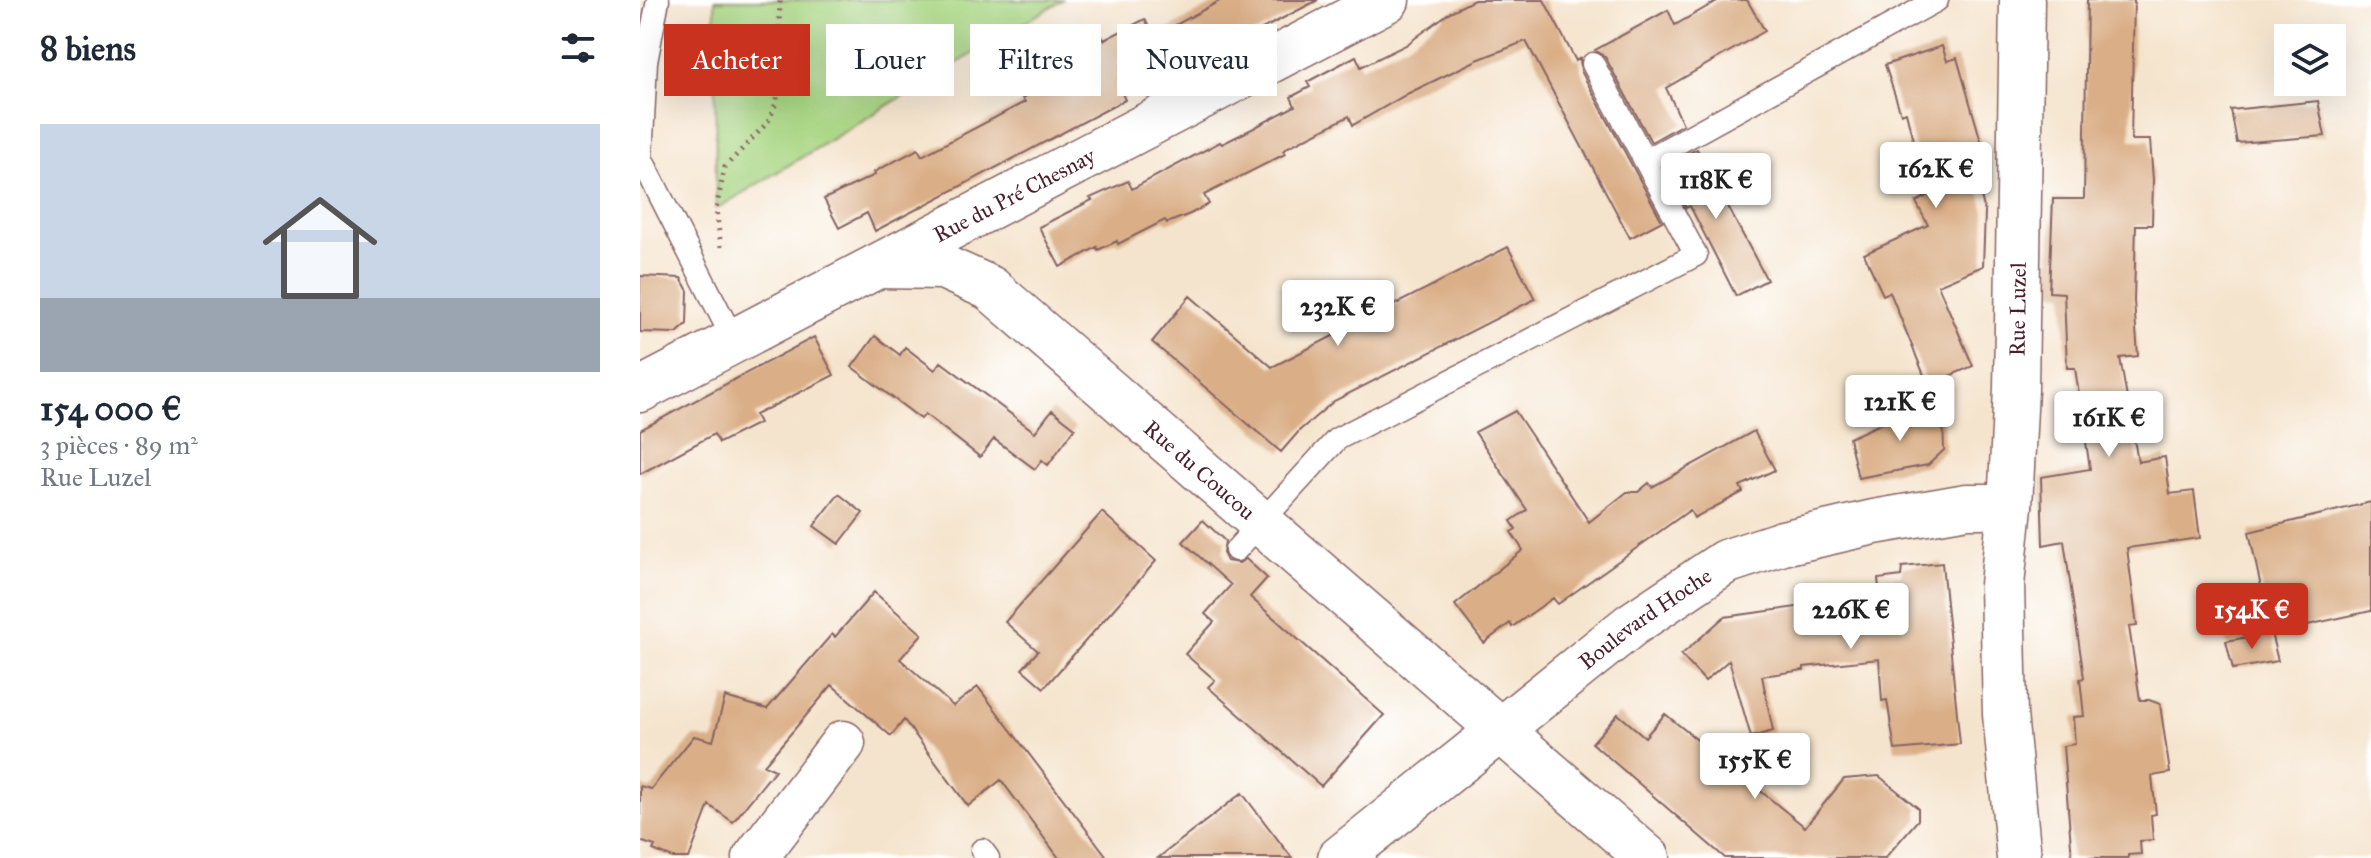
<!DOCTYPE html>
<html lang="fr">
<meta charset="utf-8">
<style>
:root{--surface:#fff;--page:#f2f2f3;--text:#1f2937;--muted:#747a83;--accent:#c8321e}
body{margin:0;font-family:"IM FELL Great Primer",serif;background:var(--page);color:var(--text);height:100vh;display:flex;flex-direction:column;font-size:30px;white-space:nowrap}
*{box-sizing:border-box;margin:0}
p{font-size:26px;color:var(--muted)}
.icon{flex:none;width:44px;height:44px;fill:none;stroke:currentColor;stroke-width:2;stroke-linecap:round;stroke-linejoin:round}
.map{position:relative;flex:1;overflow:hidden}
.details{display:flex;flex-direction:column;background:var(--surface);width:640px}
.details>*{flex:none}
.guide{position:absolute;left:24px;top:24px;width:760px;height:72px;display:flex;gap:16px}
.controls{position:absolute;left:1634px;top:24px;display:grid;gap:16px}
.controls a{display:grid;place-items:center;width:72px;height:72px;border-radius:0px;background:var(--surface);box-shadow:0 8px 32px #0002;font-size:40px}
.price{position:absolute;translate:-50% -68px;padding:0 18px;border-radius:8px;background:#fff;color:#222;font-size:26px;line-height:52px;filter:drop-shadow(0 2px 4px #0008)}
.price::after{content:'';position:absolute;left:50%;top:48px;width:24px;height:18px;margin-left:-12px;background:inherit;clip-path:polygon(0 0,100% 0,50% 100%)}
.price.current{background:var(--accent);color:#fff}
ul{padding:0;list-style:none}
li{display:grid;align-content:center;gap:16px;height:424px;padding:0 40px}
li span{display:grid;place-items:center;height:248px;border-radius:0px;color:#555}
li>.icon{margin-inline-start:auto}
span .icon{width:144px;height:144px;fill:#fffc;stroke-width:1}
li b{font-size:34px}
h2{display:flex;justify-content:space-between;align-items:center;height:96px;padding:0 40px;font-size:34px}
.chip{padding:0 28px;border-radius:0px;background:var(--surface);box-shadow:0 8px 32px #0002;font-size:28px;line-height:72px}
.chip.current{background:var(--accent);color:#fff}
main{display:flex;flex:1;min-height:0}
.map>svg:first-child{display:block}
.green{fill:#a8d582;stroke:#797a56;stroke-width:2}
.building{fill:#daaf87}
.lines{fill:none;stroke-linecap:round;stroke-linejoin:round}
.lane-casing{stroke:#866464;stroke-width:25}
.street-casing{stroke:#866464;stroke-width:47}
.secondary-casing{stroke:#866464;stroke-width:47}
.path{stroke:#866464;stroke-width:5;stroke-dasharray:2 6;stroke-linecap:butt}
.lane{stroke:#fff;stroke-width:22}
.street{stroke:#fff;stroke-width:44}
.secondary{stroke:#fff;stroke-width:44}
.labels{text-anchor:middle;dominant-baseline:central;stroke-width:7;stroke-linejoin:round;paint-order:stroke}
.street-label{font-size:22px;fill:#4a1f2b;stroke:#fff}
</style>
<main>
<section class="details">
<h2>8 biens<svg class="icon" aria-label="filters" viewBox="0 0 24 24"><path d="M4 7h16M4 17h16"/><circle cx="9" cy="7" r="2"/><circle cx="15" cy="17" r="2"/></svg></h2>
<ul>
<li><span style="background:linear-gradient(#c9d6e8 70%,#9aa5b1 0)"><svg class="icon" aria-label="home" viewBox="0 0 24 24"><path d="M3 11l9-7 9 7M6 9v11h12V9"/></svg></span><div><b>154 000 €</b><p>3 pièces · 89 m²</p><p>Rue Luzel</p></div></li>
</ul>
</section>
<div class="map">
<svg width="1731" height="858" viewBox="0 0 1731 858">
<rect width="100%" height="100%" fill="#fff"/>
<filter id="ink" filterUnits="userSpaceOnUse"><feTurbulence type="fractalNoise" baseFrequency=".0125" numOctaves="2"/><feDisplacementMap in="SourceGraphic" scale="16" xChannelSelector="R" yChannelSelector="G"/><feConvolveMatrix kernelMatrix="1 2 1 2 8 2 1 2 1" color-interpolation-filters="sRGB"/></filter>
<filter id="wash" filterUnits="userSpaceOnUse"><feTurbulence type="fractalNoise" baseFrequency=".006" numOctaves="4" result="noise"/><feDisplacementMap in="SourceGraphic" scale="32" xChannelSelector="R" yChannelSelector="G"/><feGaussianBlur stdDeviation="1.8" result="paint"/><feColorMatrix in="noise" values="0 0 0 0 0 0 0 0 0 0 0 0 0 0 0 0 0 1.4 0 .05"/><feComposite in="paint" operator="in"/></filter>
<g filter="url(#wash)">
<rect width="100%" height="100%" fill="#f5e4cd"/>
<path class="green" d="M75,0H422L76,209Z"/>
<g id="blocks">
<path class="building" d="M581,0H678L564,59L559,49L487,86L481,91L485,100L235,231L227,213L199,228L184,199L235,175L234,172L278,149L282,156L385,102L382,98L402,88L398,82L441,60L435,48L461,35L464,40L505,19L514,37Z
M834,0H904L936,61L940,58L941,71L1022,221L990,238L886,41L837,60L769,93L713,125L709,116L648,147L643,151L645,154L564,195L569,204L550,214L527,223L525,220L478,244L477,241L458,250L457,247L420,267L399,227L452,200L450,198L488,181L492,189L580,142L582,144L612,129L655,106L651,97L670,87L667,82L716,56L721,67L766,45L810,12Z
M1079,0H1107L1125,31L1026,88L1043,124L1011,142L965,57L955,50L1028,10L1035,25Z
M1447,0H1494L1491,140H1510L1513,180L1512,225H1496L1494,301L1498,356L1480,358L1498,462L1525,457L1530,494L1554,491L1560,538L1487,548L1497,626L1489,627L1500,700H1509L1520,704L1530,773L1512,776L1516,814L1511,815L1513,840L1500,841L1501,854L1488,855V858H1432L1423,746L1435,744L1433,717L1444,716L1440,679L1444,678L1424,541L1403,545L1401,477L1450,469L1435,368H1427L1424,293L1409,292L1413,199H1444Z
M1302,46L1307,61L1317,58L1347,162L1334,167L1345,212L1343,266L1298,285L1333,366L1288,385L1250,292L1243,295L1224,254L1288,225L1276,202L1287,196L1266,112L1261,114L1245,65Z
M1678,101L1685,136L1597,143L1591,110Z
M1057,149L1127,280L1096,296L1050,206L1046,208L1024,166Z
M868,247L895,299L694,401L660,430L641,452L512,342L550,296L632,367Z
M0,276L41,278L48,291L47,324L37,333L0,332Z
M235,336L260,355L265,347L295,370L301,362L395,432L412,410L435,428L408,465L402,460L395,469L354,439L340,457L285,414L281,419L212,367Z
M174,337L194,375L115,415L119,423L79,443L74,434L0,474V430Z
M1294,400L1303,420L1304,450L1288,465L1218,478L1209,438Z
M875,411L949,522L987,492H998L1009,483L1012,487L1114,431L1135,470L1100,486L1103,492L1054,518L1050,510L918,604L913,598L872,627L870,623L844,643L815,605L883,550L871,532L876,529L871,521L887,510L835,432Z
M199,494L223,513L199,544L174,526Z
M1731,502V611L1631,633L1609,532Z
M462,512L516,561L404,688L382,669L398,651L365,622Z
M563,520L585,541L583,553L587,561L599,563L606,559L627,578L610,597L744,715L681,786L568,687L575,680L545,654L574,622L565,614L591,585L543,542Z
M1302,563L1320,744L1255,750L1247,700L1242,701L1239,659L1164,667V670L1122,676L1133,731L1111,737L1089,660L1065,681L1041,655L1084,617L1172,605V594L1239,587L1238,579L1261,576L1262,567Z
M234,592L282,634L260,659L313,706L338,687L468,858H419L361,780L328,806L264,720L251,736L192,685L124,765L135,770L93,822L69,805L49,858H33L13,850L15,846L0,841V786L11,789L54,736L73,741L85,697L127,709L192,634L195,637Z
M1631,633L1638,661L1593,669L1586,641Z
M978,714L1005,737L1025,714L1165,827L1204,779L1239,776L1278,808V820L1245,858H1085L952,743Z
M602,793L652,858H518Z"/>
</g>
</g>
<g filter="url(#ink)">
<use href="#blocks" fill-opacity="0" stroke="#866464" stroke-width="2"/>
<g class="lines">
<defs>
<path id="lane" d="M18,0L6,62L1,158L94,341
M1005,161L1297,0
M596,550L697,439L1056,255L953,64
M342,850L348,858"/>
<g id="street">
<path id="s1" d="M238,266L303,267L350,288L1008,858"/>
<path id="s2" d="M0,390L747,0"/>
<path d="M115,858L203,743"/>
<path id="s3" d="M700,858L991,625L1085,562L1143,543L1234,522L1327,506H1370"/>
</g>
<g id="secondary">
<path id="s4" d="M1379,858L1365,714L1362,585L1370,506L1376,389L1382,0"/>
</g>
</defs>
<use href="#lane" class="lane-casing"/>
<use href="#street" class="street-casing"/>
<use href="#secondary" class="secondary-casing"/>
<path class="path" d="M81,247L76,209L85,167L128,122L137,101L140,0"/>
<use href="#lane" class="lane"/>
<use href="#street" class="street"/>
<use href="#secondary" class="secondary"/>
</g>
</g>
<g class="labels">
<g class="street-label">
<text stroke="none"><textPath href="#s2" startOffset="422">Rue du Pré Chesnay</textPath></text>
<text stroke="none"><textPath href="#s4" startOffset="550">Rue Luzel</textPath></text>
<text stroke="none"><textPath href="#s1" startOffset="394">Rue du Coucou</textPath></text>
<text stroke="none"><textPath href="#s3" startOffset="388">Boulevard Hoche</textPath></text>
</g>
</g>
</svg>
<div class="controls">
<a><svg class="icon" aria-label="layers" viewBox="0 0 24 24"><path d="M12 4l9 5-9 5-9-5zM3 14l9 5 9-5"/></svg></a>
</div>
<b class="price" style="left:1296px;top:210px">162K €</b>
<b class="price" style="left:1076px;top:221px">118K €</b>
<b class="price" style="left:698px;top:348px">232K €</b>
<b class="price" style="left:1260px;top:443px">121K €</b>
<b class="price" style="left:1469px;top:459px">161K €</b>
<b class="price" style="left:1211px;top:651px">226K €</b>
<b class="price current" style="left:1612px;top:651px">154K €</b>
<b class="price" style="left:1115px;top:801px">155K €</b>
<div class="guide">
<a class="chip current">Acheter</a>
<a class="chip">Louer</a>
<a class="chip">Filtres</a>
<a class="chip">Nouveau</a>
</div>
</div>
</main>
